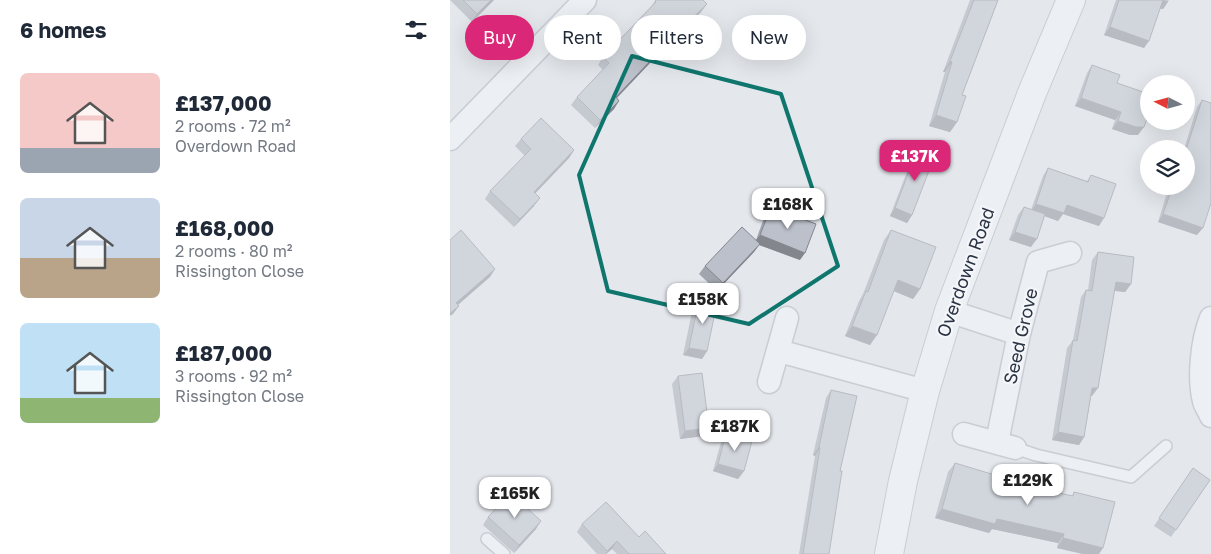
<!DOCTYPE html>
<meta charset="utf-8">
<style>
:root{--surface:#fff;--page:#f6f6f7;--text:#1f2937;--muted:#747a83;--accent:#db2777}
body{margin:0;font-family:"Golos Text",sans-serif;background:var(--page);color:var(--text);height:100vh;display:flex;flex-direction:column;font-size:19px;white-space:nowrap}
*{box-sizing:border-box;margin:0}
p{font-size:16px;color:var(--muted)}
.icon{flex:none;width:28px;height:28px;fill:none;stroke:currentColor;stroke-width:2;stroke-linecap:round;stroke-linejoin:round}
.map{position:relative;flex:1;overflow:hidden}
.side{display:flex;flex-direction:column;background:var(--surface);width:450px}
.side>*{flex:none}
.top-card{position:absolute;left:15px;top:15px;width:475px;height:45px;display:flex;gap:10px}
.needle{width:32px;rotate:276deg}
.buttons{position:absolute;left:690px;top:75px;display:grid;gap:10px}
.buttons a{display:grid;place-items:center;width:55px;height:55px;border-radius:50%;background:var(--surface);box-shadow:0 5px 20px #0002;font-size:25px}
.price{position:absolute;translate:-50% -42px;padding:0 11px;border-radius:10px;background:#fff;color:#222;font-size:16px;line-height:32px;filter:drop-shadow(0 1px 2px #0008)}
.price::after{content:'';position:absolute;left:50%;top:30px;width:15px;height:11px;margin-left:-8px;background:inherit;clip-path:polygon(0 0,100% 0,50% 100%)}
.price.current{background:var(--accent);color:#fff}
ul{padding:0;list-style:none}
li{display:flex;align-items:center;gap:15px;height:125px;padding:0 20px}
li span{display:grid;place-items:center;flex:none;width:140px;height:100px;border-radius:8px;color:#555}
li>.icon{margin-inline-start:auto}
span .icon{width:60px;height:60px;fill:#fffc;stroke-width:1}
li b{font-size:21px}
h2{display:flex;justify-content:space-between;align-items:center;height:60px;padding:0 20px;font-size:21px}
.chip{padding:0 18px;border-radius:22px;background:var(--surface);box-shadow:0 5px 20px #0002;font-size:18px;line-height:45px}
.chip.current{background:var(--accent);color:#fff}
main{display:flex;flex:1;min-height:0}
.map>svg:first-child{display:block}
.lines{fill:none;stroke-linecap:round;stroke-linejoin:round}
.service-casing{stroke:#a9aeb7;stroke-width:14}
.minor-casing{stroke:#a9aeb7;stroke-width:25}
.tertiary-casing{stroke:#a9aeb7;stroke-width:30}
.service{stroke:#f7f8fa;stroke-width:11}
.minor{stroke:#f7f8fa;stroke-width:22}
.tertiary{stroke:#f7f8fa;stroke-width:28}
.wall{fill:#a1a5ae}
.shaded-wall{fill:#83868d}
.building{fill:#bbc0ca;stroke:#83868d}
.marked{fill:none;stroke:#0f766e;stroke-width:4;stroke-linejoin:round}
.labels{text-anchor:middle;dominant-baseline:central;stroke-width:4.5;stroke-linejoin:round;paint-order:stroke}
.street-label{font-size:18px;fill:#2b3445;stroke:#f4f6f9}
</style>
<main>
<section class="side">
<h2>6 homes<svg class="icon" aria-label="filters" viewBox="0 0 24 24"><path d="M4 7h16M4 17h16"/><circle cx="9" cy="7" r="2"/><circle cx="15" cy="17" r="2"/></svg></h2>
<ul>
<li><span style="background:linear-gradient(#f6c9c9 75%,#9aa5b1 0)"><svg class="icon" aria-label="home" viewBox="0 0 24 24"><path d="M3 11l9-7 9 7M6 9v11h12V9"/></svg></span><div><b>£137,000</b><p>2 rooms · 72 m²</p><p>Overdown Road</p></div></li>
<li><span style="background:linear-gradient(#c9d6e8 60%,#b9a48a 0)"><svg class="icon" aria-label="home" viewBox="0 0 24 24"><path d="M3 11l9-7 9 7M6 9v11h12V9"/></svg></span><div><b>£168,000</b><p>2 rooms · 80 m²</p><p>Rissington Close</p></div></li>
<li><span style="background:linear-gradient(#bfe0f5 75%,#8fb573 0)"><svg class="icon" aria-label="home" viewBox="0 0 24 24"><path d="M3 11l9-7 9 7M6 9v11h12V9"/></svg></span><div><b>£187,000</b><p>3 rooms · 92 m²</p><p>Rissington Close</p></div></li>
</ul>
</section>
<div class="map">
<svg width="761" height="554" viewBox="0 0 761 554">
<rect width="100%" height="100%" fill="#e4e7ec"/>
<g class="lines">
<defs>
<path id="service" d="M565,448L586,455L681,477L716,446
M37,539L54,554"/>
<path id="minor" d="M0,139L135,0
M499,311L569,334
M761,318C752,340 748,378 754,401C755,406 759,411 761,416
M329,351L475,391
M319,382L337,318
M514,434L565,448
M547,442L569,334L588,262L620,253"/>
<path id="tertiary" d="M439,554L453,481L475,391L499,311L582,93L621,0"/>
</defs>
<use href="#service" class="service-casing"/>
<use href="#minor" class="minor-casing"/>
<use href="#tertiary" class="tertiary-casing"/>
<use href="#service" class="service"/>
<use href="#minor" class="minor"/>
<use href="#tertiary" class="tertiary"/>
</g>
<path class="wall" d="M0,0H44L22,22Z
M520,0H548L512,95L507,122L500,132L479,126L495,72H493Z
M666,0H719L713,9H710L694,48L654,35Z
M205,1L251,12L217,45L167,98L164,109L145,128L121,105L127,97L153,70L148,65L153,57L200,8Z
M642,65L667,83L688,135H680L662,129L665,120L625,106L637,73Z
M752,100L747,235L708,222L716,196L720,191L722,186H736V149H734L747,107Z
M71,139L124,150L119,158L85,193L84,206L64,227L35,199L40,191L75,156L65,146Z
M468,148L462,215L457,223L440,216L463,156Z
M598,168L637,181L641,175L649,226L613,214L608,221L594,216L581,247L559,240L568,215L574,207L581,210L593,176Z
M321,207L350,260L309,245L304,252L267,291L249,274L255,266L306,240L315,215Z
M441,230L470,289L463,299L444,291L420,345L395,336L409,301L413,294L434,240Z
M648,252L681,284L675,292L664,291L642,396H641L634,437L629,445L602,440L617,348L623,340L631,297L636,290H638L642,260Z
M249,299L257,351L252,359L233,355L243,307Z
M228,376L254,436L230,439L222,384Z
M381,390L390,471L379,554H349L365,456L363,455L376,398Z
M276,434L294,471L288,479L263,471L271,442Z
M505,463L557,482L622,496L624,492L649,554H633L607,548L608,543L542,529L539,533L485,518L498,472Z
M743,468L760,480L721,537L704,526Z
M38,517L86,529L64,553L33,525Z
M132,524L189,537L216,554H167L162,549L156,554H147L127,532Z"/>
<path class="shaded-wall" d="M41,0H44L22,22L27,14Z
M713,0L718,2L713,9L708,8Z
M257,4L251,12L217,45L160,105L166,97L223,37Z
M660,27L699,41L694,48L654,35Z
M500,61L502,62L495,72H493Z
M631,98L671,112L665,120L625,106Z
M169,101L164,109L145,128L150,120Z
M486,115L507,122L500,132L479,126Z
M668,121L694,127L688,135H680L662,129Z
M124,150L119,158L79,200L84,192Z
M90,198L84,206L64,227L70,219Z
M586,204L617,205L654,218L649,226L613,214L608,221L581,211Z
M445,208L462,215L457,223L440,216Z
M713,214L753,228L747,235L708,222Z
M565,232L587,239L581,247L559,240Z
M310,235L355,253L350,260L309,245L304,252L267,291Z
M45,269L40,277L1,311L6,303Z
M448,280L470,289L463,299L441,290Z
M666,282L681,284L675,292L660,290Z
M9,306L3,314L0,316V313Z
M402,326L427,335L420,345L395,336Z
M239,348L257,351L252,359L233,355Z
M642,388H648L642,396L637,395Z
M259,428L254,436L230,439L235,431Z
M608,432L634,437L629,445L602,440Z
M369,447L370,448L365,456L363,455Z
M268,464L294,471L288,479L263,471Z
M492,509L547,519L614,534L608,543L542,529L539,533L485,518Z
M91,521L86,529L64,553L69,545Z
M613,538L653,548L649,554H633L607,548Z
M167,541L162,549L156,554H155Z"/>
<path class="building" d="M13,0H41L27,14Z
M206,0H253L257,4L223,37L166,97L169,101L150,120L127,97L159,63L153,57L206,2L205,1Z
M524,0H548L512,95L516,96L507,122L486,115L502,62L500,61Z
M669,0H713L699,41L660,27Z
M642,65L670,75L667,83L699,94V113L694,127H686L668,121L671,112L631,98Z
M752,100L761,103V203L753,228L713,214L722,188L724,189L725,186H736V150Z
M91,118L124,150L84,192L90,198L70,219L40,191L81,149L71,139Z
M468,148L485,155L462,215L445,208Z
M598,168L638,182L641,175L666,184L654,218L617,205L614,213L586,204Z
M321,207L366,224L355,253L310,235Z
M574,207L595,214L587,239L565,232Z
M292,227L310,244L273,283L255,266Z
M11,230L45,269L6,303L9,306L0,313V240Z
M441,230L486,247L470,289L448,280L427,335L402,326L416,291L418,292Z
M648,252L684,257L681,284L666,282L648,388H642L634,437L608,432L623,340L627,341L636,290L642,291Z
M249,299L267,303L257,351L239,348Z
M252,373L259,428L235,431L228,376Z
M381,390L407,396L390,471H392L379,554H353L370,448L369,447Z
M276,434L302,441L294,471L268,464Z
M505,463L558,479L557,482L623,496L624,492L665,502L653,548L613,538L614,534L547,519L545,524L492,509Z
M743,468L760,480L726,530L709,518Z
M61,493L91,521L69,545L38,517Z
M156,502L189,537L195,531L216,554H179L167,541L157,551L132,524Z"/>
<path d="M0 0H761V554H0ZM182,56L331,94L388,266L299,324L158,291L129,175Z" fill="#e4e7ec" fill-opacity=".55" fill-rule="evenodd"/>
<path class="marked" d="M182,56L331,94L388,266L299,324L158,291L129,175Z"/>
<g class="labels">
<g class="street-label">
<text transform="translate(515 272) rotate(-70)">Overdown Road</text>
<text transform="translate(570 336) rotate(-77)">Seed Grove</text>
</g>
</g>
</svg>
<div class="buttons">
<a><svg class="needle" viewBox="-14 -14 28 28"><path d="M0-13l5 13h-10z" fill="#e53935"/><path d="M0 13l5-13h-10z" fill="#747a83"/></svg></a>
<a><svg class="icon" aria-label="layers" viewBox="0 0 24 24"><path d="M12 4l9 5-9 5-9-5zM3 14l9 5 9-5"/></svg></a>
</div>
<b class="price current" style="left:465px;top:182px">£137K</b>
<b class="price" style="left:338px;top:230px">£168K</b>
<b class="price" style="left:253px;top:325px">£158K</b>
<b class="price" style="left:285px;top:452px">£187K</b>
<b class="price" style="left:578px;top:506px">£129K</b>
<b class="price" style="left:65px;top:519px">£165K</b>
<div class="top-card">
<a class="chip current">Buy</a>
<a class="chip">Rent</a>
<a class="chip">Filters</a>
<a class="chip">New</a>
</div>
</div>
</main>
